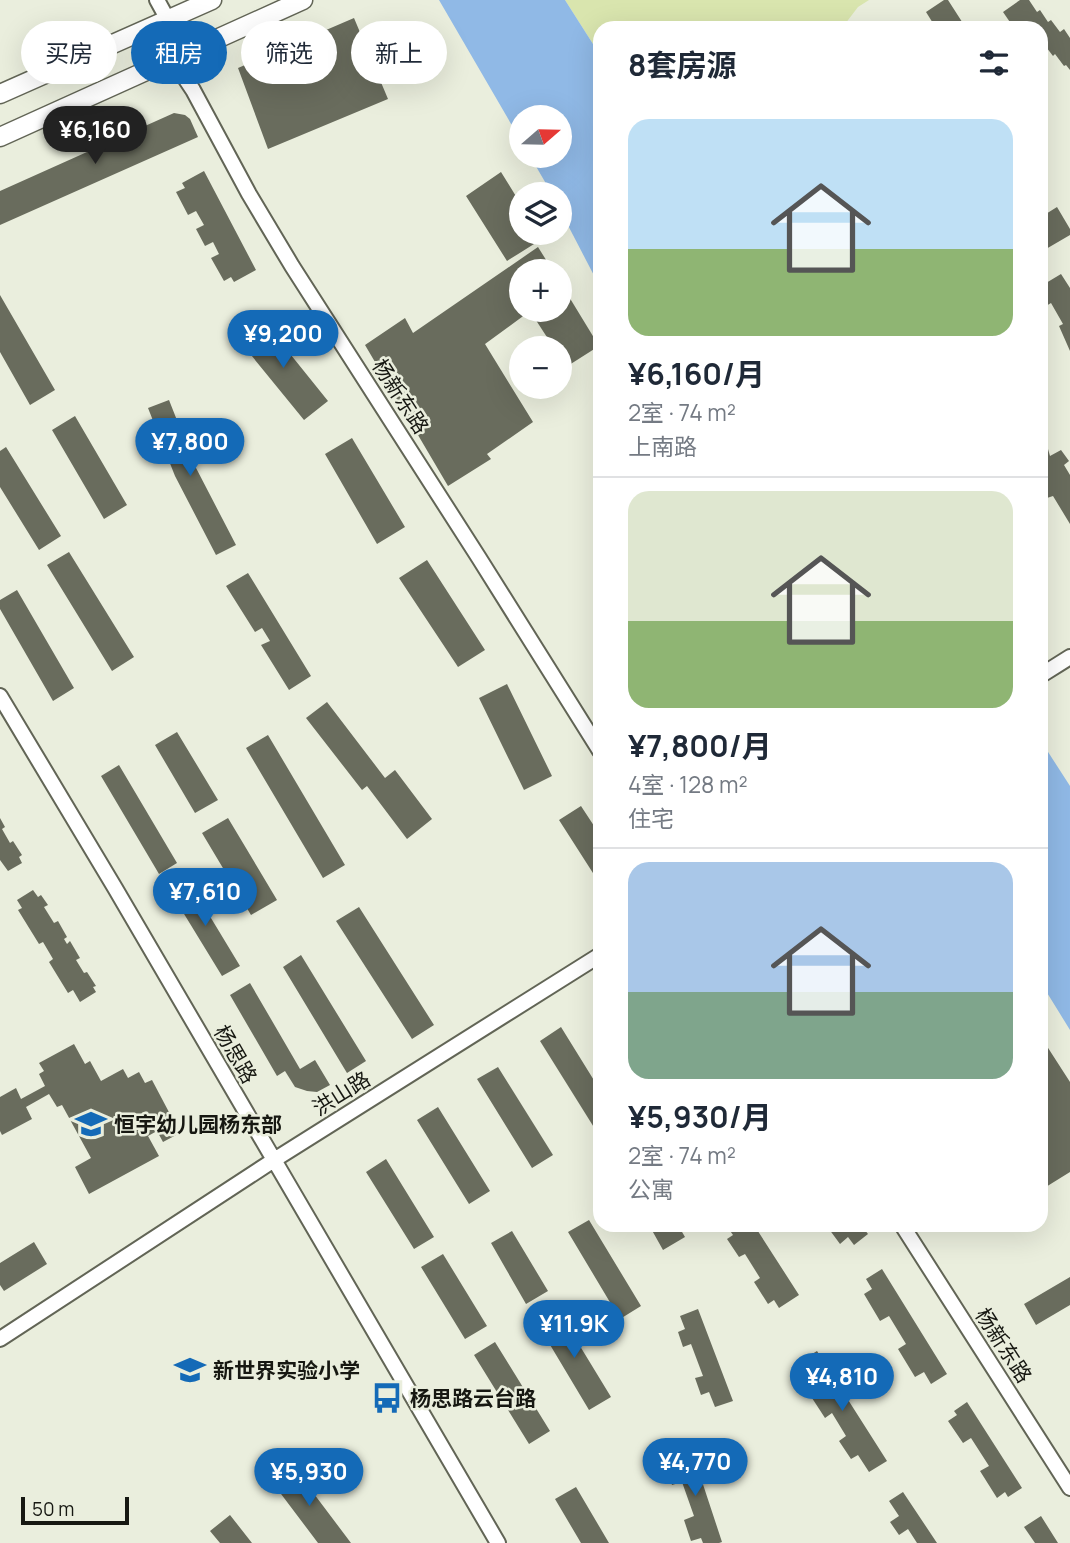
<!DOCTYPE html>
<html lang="zh">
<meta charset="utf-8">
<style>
:root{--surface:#fff;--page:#f6f6f7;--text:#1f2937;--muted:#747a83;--line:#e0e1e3;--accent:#146ab7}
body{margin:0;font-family:Manrope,"Noto Sans SC",sans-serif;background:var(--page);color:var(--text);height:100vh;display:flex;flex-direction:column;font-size:26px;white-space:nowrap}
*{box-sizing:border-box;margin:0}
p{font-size:23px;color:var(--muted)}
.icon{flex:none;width:38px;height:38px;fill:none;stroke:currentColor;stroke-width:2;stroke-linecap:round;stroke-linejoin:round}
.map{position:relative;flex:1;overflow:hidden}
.drawer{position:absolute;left:593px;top:21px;width:455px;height:1211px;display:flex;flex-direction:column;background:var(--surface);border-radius:21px;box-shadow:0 7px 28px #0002}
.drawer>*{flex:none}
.hud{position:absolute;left:21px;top:21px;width:467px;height:63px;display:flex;gap:14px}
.needle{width:46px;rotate:70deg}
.buttons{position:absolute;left:509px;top:105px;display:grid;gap:14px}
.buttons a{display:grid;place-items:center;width:63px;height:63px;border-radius:50%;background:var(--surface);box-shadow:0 7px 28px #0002;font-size:35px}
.scale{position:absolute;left:21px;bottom:18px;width:108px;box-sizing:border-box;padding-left:7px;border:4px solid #171812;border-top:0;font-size:19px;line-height:24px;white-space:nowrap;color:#171812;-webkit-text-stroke:5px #eaeedd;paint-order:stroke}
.price{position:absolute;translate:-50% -60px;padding:0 16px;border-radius:24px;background:var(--accent);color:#fff;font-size:23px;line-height:46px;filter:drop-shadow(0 2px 4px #0008)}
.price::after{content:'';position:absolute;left:50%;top:42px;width:21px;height:16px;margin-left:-10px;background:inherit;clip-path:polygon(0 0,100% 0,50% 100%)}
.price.current{background:#222;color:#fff}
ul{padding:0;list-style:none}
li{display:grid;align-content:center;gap:14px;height:371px;padding:0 35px}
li+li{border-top:2px solid var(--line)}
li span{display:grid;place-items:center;height:217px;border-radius:21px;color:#555}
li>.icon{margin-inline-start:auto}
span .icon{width:126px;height:126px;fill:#fffc;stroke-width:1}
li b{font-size:30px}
h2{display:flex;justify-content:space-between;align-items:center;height:84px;padding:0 35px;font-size:30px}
.pill{padding:0 24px;border-radius:32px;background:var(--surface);box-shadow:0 7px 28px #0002;font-size:24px;line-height:63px}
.pill.current{background:var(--accent);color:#fff}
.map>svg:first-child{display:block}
.green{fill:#d9e5ae}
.water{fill:#90b9e6}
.building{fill:#696c5d}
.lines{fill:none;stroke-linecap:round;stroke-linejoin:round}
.minor-casing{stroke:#626556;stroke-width:18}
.major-casing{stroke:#626556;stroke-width:21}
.minor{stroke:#fff;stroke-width:14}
.major{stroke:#fff;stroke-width:18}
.labels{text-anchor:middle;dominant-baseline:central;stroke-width:5;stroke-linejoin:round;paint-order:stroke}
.street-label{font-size:21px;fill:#171812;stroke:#eaeedd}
.poi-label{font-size:21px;font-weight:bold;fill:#171812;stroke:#eaeedd;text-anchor:start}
</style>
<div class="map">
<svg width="1070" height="1543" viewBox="0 0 1070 1543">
<rect width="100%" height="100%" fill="#eaeedd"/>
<path class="green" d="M565,0H869L858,7L842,28H600V55Z"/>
<path class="water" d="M439,0H565L600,55V287L560,210V194H552L530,156H560V117H522L521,141Z
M1041,741L1070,786V1030L1041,983Z"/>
<path class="building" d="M944,0H948L966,28H936L926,12Z
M1020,0H1029L1037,12L1040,10L1048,22L1051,20L1060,32L1064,29L1070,38V70L1066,65L1064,66L1055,54L1053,56L1043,43L1041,45V28H1022L1019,24L1014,28L1003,12Z
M354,18L388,99L268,149L238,68Z
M174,113L185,115L190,119L198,137L0,225V191Z
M204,171L256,270L234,282L231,277L224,281L211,258L219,254L213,242L205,246L196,229L204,225L196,211L188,215L176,192L185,188L182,183Z
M501,172L522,206V233H538L542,239L507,261L466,196Z
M1057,207L1070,229V235L1046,249L1041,240V217Z
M538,247L553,271H522V310H560V282L599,346L566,367L560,358V348H554L530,311L485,344L533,422L487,454L491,459L448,486L365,345L405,318L413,333Z
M1061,274L1070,288V351L1059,326L1063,324L1051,303L1046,306L1041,299V286Z
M0,295L55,390L30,405L0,352Z
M262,319L328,401L304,420L238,339Z
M169,400L195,466L236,545L216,555L175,476L148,408Z
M75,416L127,505L104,519L52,430Z
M352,438L405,527L377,544L325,454Z
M1041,441L1048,449L1050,456L1061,450L1069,461L1064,465L1070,475V524L1053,496L1041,500Z
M6,447L61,536L39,550L0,487V451Z
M69,552L134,657L112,671L47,565Z
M427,560L485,650L458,667L399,578Z
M248,573L311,676L289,690L261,645L270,641L262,628L255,632L226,586Z
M17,590L74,688L53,701L0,609V600Z
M507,684L552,776L524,790L479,698Z
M327,702L385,778L395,770L432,819L407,839L367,786L362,790L306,718Z
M177,732L218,800L195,813L155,745Z
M268,735L345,865L323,878L246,748Z
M119,765L177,863L159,874L101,776Z
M581,806L600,835V884L559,820Z
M0,818L5,827L2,829L10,843L13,841L22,855L19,857L22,863L8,871L0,860Z
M228,818L277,900L251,915L202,833Z
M188,880L240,966L222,976L170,891Z
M33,890L38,897L41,895L48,905L44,907L54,923L58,921L67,937L64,939L67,944L70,941L80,958L76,960L84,973L87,972L96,986L93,987L96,992L80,1002L73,990L68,993L49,962L53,959L43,942L39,944L18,910L22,908L17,900Z
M359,907L434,1025L412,1039L336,921Z
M301,955L366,1061L347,1073L283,967Z
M250,983L300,1069L315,1060L330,1085L317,1092L307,1091L295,1087L285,1071L277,1076L230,995Z
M561,1027L600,1090V1125L595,1129L540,1041Z
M1041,1037L1070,1082V1172L1041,1190Z
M74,1044L85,1064L90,1061L101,1081L123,1069L128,1078L139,1072L145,1083L152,1080L180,1133L163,1142L157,1131L148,1136L159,1156L89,1194L75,1167L91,1158L62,1105L57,1107L49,1094L26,1107L32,1119L2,1135L0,1131V1097L16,1088L21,1099L45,1086L39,1074L44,1071L39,1063Z
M498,1067L553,1155L532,1168L477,1079Z
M438,1107L490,1191L469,1204L417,1120Z
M386,1159L434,1237L414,1249L366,1172Z
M589,1220L641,1306L620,1319L568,1232Z
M649,1225H678L685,1237L663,1250Z
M726,1225H754L799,1295L779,1308L774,1300L768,1304L754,1282L760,1278L745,1254L739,1257L727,1239L733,1235Z
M826,1225H861L868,1234L854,1245L848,1237L840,1244Z
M512,1231L548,1291L526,1304L491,1243Z
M34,1242L47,1264L4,1291L0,1285V1263Z
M443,1254L487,1326L465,1339L421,1267Z
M882,1269L947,1374L931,1384L924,1372L915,1377L898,1349L906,1344L889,1316L880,1321L864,1294L872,1289L866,1279Z
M1070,1277V1305L1036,1325L1024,1304Z
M698,1309L733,1401L715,1407L709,1392L701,1395L695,1378L703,1376L691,1344L683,1347L678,1332L685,1329L680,1316Z
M558,1310L611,1397L589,1410L537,1323Z
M495,1342L550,1431L529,1444L474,1355Z
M817,1351L887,1461L869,1472L858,1455L851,1459L839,1441L846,1436L832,1413L825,1418L812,1398L819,1394L799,1362Z
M967,1402L1022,1488L1008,1497L1005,1492L997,1498L980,1471L989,1466L971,1438L963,1443L948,1421L957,1415L954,1411Z
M691,1448L722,1542L719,1543H703L701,1538L691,1541L684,1520L694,1516L682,1482L672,1485L667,1469L677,1465L673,1454Z
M293,1466L351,1543H318L272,1482Z
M576,1487L609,1543H581L555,1499Z
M903,1492L937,1543H917L908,1529L899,1535L890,1522L899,1516L889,1501Z
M230,1515L252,1543H220L210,1531Z
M1041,1516L1058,1543H1035L1024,1527Z"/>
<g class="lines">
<defs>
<path id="minor" d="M157,0L168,20
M173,60L193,90L249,194L292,266L479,558L600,751
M1043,674L1070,657
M0,696L115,888L498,1543
M902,1225L1070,1488
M0,1339L274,1160L600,955"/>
<path id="major" d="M0,94L212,0
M0,137L303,0"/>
</defs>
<use href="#minor" class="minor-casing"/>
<use href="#major" class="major-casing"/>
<use href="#minor" class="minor"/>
<use href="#major" class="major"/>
</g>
<defs>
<symbol id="school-bare" viewBox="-9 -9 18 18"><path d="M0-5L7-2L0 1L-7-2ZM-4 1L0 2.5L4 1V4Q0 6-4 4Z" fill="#146ab7" stroke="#eaeedd" stroke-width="2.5" paint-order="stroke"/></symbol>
<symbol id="bus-bare" viewBox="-9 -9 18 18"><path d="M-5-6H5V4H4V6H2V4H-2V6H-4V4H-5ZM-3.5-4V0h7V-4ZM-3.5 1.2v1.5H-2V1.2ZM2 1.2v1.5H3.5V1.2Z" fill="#146ab7" stroke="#eaeedd" stroke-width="2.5" paint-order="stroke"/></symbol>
</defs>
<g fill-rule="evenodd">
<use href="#school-bare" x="69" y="1102" width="44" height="44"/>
<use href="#school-bare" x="168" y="1348" width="44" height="44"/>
<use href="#bus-bare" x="365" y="1376" width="44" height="44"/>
</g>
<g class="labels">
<g class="street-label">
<text transform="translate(401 396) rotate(57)">杨新东路</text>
<text transform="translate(236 1054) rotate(60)">杨思路</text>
<text transform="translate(341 1093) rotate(-32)">洪山路</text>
<text transform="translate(1004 1345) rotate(57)">杨新东路</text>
</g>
<g class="poi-label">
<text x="114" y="1124">恒宇幼儿园杨东部</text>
<text x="213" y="1370">新世界实验小学</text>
<text x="410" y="1398">杨思路云台路</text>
</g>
</g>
</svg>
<div class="buttons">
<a><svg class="needle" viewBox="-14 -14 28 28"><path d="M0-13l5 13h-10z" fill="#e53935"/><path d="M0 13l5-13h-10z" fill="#747a83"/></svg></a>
<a><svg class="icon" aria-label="layers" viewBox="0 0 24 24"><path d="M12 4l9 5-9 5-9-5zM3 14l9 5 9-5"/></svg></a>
<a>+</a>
<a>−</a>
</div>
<div class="scale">50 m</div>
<b class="price current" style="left:95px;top:166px">¥6,160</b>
<b class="price" style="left:283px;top:370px">¥9,200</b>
<b class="price" style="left:190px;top:478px">¥7,800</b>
<b class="price" style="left:205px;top:928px">¥7,610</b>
<b class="price" style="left:574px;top:1360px">¥11.9K</b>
<b class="price" style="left:842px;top:1413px">¥4,810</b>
<b class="price" style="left:695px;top:1498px">¥4,770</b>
<b class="price" style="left:309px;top:1508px">¥5,930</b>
<div class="hud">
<a class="pill">买房</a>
<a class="pill current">租房</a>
<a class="pill">筛选</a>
<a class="pill">新上</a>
</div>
<section class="drawer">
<h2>8套房源<svg class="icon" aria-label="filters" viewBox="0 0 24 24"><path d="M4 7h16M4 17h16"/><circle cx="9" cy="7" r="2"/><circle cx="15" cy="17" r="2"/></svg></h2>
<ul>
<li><span style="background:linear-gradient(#bfe0f5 60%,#8fb573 0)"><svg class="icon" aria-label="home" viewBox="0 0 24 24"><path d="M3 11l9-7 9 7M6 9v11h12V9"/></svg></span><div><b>¥6,160/月</b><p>2室 · 74 m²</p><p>上南路</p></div></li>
<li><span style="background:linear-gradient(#dfe7d0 60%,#8fb573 0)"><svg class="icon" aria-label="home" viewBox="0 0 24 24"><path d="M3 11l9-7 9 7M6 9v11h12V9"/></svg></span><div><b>¥7,800/月</b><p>4室 · 128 m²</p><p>住宅</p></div></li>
<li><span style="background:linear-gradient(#a9c7e8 60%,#7fa58c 0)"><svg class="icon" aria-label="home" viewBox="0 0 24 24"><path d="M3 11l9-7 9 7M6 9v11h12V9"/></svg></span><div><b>¥5,930/月</b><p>2室 · 74 m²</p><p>公寓</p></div></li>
</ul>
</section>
</div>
